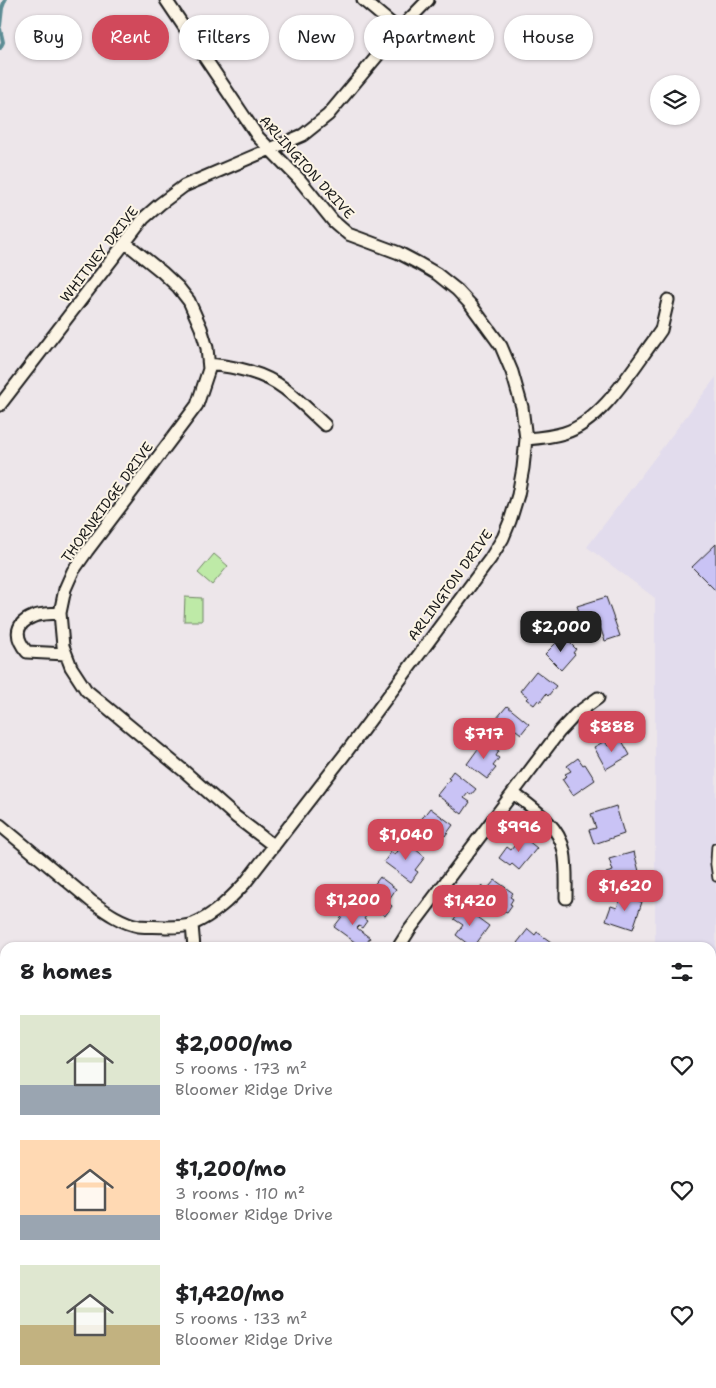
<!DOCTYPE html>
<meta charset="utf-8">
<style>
:root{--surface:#fff;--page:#f2f2f2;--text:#202124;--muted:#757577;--accent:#d1495b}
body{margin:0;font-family:"Shantell Sans",sans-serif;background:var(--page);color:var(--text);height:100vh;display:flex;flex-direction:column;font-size:19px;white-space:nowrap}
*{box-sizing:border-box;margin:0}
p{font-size:16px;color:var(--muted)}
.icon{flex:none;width:28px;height:28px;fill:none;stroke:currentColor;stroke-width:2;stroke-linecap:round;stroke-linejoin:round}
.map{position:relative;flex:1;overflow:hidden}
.details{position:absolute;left:0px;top:942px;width:716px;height:446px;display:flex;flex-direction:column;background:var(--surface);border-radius:15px 15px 0 0;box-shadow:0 1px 4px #0004}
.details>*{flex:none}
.banner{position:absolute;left:15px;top:15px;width:686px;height:45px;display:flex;gap:10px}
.buttons{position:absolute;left:650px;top:75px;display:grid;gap:10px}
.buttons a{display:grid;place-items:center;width:50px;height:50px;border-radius:50%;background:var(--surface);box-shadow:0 1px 4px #0004;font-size:25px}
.price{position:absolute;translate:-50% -42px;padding:0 11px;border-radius:10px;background:var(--accent);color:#fff;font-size:16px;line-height:32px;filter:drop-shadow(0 1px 2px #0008)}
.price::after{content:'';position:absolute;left:50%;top:30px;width:15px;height:11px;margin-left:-8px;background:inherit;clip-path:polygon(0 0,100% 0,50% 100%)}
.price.on{background:#222;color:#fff}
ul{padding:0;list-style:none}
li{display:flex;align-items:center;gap:15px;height:125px;padding:0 20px}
li span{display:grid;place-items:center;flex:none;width:140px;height:100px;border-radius:0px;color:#555}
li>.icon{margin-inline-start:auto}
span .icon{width:60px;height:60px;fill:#fffc;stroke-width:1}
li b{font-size:21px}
h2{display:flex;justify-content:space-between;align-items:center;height:60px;padding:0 20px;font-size:21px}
.chip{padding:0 18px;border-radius:22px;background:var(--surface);box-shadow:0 1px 4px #0004;font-size:18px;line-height:45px}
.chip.on{background:var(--accent);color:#fff}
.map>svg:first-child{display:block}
.built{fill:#e2dced}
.green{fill:#beeaa7;stroke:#6d8362}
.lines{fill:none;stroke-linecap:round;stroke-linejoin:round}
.stream{stroke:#5d8d95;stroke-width:4}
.building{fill:#c9c3f5;stroke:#1c1c1c}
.service-casing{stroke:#1c1c1c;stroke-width:9}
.minor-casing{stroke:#1c1c1c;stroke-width:15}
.service{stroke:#fcf5e5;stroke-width:5.5}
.minor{stroke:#fcf5e5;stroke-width:11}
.labels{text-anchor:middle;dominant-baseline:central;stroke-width:4;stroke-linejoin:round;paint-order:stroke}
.street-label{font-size:14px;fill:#1c1c1c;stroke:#fcf5e5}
</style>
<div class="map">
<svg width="716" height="1388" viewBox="0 0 716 1388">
<rect width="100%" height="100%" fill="#ede6ea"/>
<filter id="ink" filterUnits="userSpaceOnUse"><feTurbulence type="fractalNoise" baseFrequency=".02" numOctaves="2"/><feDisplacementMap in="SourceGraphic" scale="10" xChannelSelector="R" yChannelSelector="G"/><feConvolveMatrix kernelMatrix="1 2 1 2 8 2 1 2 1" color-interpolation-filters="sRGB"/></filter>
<g filter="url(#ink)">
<path class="built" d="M716,377V1020L711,1019V948L655,947V598L587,547Z"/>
<path class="green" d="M214,554L228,566L212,585L198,573Z
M185,597L202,598V621H184Z
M711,1205H716V1388H554L549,1384H711Z"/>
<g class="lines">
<path class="stream" d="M0,26L2,8L5,0
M0,29L3,42L0,48"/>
</g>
<path class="building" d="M716,544V591L692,567Z
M606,597L620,636L605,641L599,624L590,627L589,624L584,626L577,606Z
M563,636L576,649L573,653L575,654L561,670L545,654Z
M536,671L556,686L548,696L546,694L540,702L538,700L534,705L526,699L528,697L520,691Z
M507,706L529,724L521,734L516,730L509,739L505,736L502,739L490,730L493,726L491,725Z
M621,739L630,755L606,769L594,747L605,741L608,746Z
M483,742L491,748L492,746L499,751L496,756L499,758L493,766L496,768L487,779L467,764Z
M578,758L583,765L585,764L595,780L573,795L562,779L567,776L565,774L571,771L567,766Z
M453,771L476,789L471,795L468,793L464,798L470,802L462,814L437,795L450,779L448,778Z
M616,806L624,834L594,844L589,830L596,828L591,814Z
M430,808L453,825L445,836L440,832L431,844L413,830Z
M522,836L537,848L519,870L512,864L510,866L499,858L507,847L511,850Z
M405,841L425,857L415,870L418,872L411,882L384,862L391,852L395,855Z
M634,852L641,879L610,887L606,873L613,871L609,859Z
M380,877L396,889L387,902L392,906L385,916L363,899Z
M495,880L513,893L510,897L513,899L510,904L512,905L507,912L505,911L503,913L499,911L497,915L473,897L482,886L489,891L491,888L489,887Z
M622,895L642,902L633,929L606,920L611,906L617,908Z
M351,905L366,916L364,919L367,921L362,928L359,926L357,928L370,938L363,948L334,927Z
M463,907L489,926L473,948L456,935L463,925L454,919Z
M528,929L535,935L537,932L551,942L547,948H522L517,943Z
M711,1043L716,1045V1074L711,1072Z
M0,1161L5,1165V1190L1,1195L0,1194Z
M19,1384H30L35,1388H16Z
M148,1384H179L175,1388H144Z
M247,1384H271L277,1388H244Z
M466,1384H497L493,1388H466L464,1386Z"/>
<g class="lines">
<defs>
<path id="service" d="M716,847H715L714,864L716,878"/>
<path id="minor" d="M363,0L399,30
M126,243L162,272L178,287L189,301L201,328L207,348L209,369L197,405L134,489L87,551L73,571L65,589L60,613L63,646L71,667L86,690L184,771L236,817L274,846
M209,364C235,367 263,372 285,389C299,400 312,413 325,425
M0,405L144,218L160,204L184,186L303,135L328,115L399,30L428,0
M526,439C539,438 551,437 564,433C601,422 631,371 654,340L661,330L668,300
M60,613C51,614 40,613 32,617C13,625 16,639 27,652L66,654
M513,793C533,808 559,825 564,851C567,867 566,883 566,898
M0,825L91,901C105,911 121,923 139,926C148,927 158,926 166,927C175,927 185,927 193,924C214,915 230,899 245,883L345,754L490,559L503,538L510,521L518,495L523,468L526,439L522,407L512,372L501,346L471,305L457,290L437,274L418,263L399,253L348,234L333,221L300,180L258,137L166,0
M192,925L194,948
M398,948L410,929L559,732L576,714L598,698
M0,1113L5,1117
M711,1206L716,1205
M0,1340L5,1333
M386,1384L392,1388
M320,1388L323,1384"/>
</defs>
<use href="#service" class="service-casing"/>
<use href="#minor" class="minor-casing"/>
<use href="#service" class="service"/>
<use href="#minor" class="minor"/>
</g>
</g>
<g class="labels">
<g class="street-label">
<text transform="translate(307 167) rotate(48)">ARLINGTON DRIVE</text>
<text transform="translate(99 254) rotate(-52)">WHITNEY DRIVE</text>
<text transform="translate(107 502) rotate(-54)">THORNRIDGE DRIVE</text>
<text transform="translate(450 585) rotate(-54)">ARLINGTON DRIVE</text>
</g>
</g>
</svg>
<div class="buttons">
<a><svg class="icon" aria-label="layers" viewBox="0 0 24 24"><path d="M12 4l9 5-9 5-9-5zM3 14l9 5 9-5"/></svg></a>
</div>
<b class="price on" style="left:561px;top:653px">$2,000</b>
<b class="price" style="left:612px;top:753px">$888</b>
<b class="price" style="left:484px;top:760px">$717</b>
<b class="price" style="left:519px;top:853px">$996</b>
<b class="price" style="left:406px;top:861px">$1,040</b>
<b class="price" style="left:625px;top:912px">$1,620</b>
<b class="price" style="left:353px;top:926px">$1,200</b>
<b class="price" style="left:470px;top:927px">$1,420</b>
<div class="banner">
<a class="chip">Buy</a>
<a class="chip on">Rent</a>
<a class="chip">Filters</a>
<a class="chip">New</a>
<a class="chip">Apartment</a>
<a class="chip">House</a>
</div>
<section class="details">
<h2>8 homes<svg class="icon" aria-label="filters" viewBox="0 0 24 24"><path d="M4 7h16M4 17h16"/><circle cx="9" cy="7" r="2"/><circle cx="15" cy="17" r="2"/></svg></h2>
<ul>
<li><span style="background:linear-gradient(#dfe7d0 70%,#9aa5b1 0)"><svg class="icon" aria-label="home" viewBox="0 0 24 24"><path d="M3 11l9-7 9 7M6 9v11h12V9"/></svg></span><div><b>$2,000/mo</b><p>5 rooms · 173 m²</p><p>Bloomer Ridge Drive</p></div><svg class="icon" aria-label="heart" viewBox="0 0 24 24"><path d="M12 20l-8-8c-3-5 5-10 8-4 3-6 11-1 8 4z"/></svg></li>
<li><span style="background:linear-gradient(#ffd9b3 75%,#9aa5b1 0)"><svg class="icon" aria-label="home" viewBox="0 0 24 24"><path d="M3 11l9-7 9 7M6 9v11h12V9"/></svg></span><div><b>$1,200/mo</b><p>3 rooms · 110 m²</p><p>Bloomer Ridge Drive</p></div><svg class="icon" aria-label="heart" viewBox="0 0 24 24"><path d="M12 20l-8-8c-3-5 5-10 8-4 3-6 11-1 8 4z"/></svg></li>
<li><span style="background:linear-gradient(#dfe7d0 60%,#c2b280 0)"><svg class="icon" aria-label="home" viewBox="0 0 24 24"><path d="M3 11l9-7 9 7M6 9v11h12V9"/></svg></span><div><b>$1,420/mo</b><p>5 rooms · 133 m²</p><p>Bloomer Ridge Drive</p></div><svg class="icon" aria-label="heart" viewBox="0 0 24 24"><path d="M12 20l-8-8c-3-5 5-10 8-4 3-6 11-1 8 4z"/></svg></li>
</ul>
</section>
</div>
